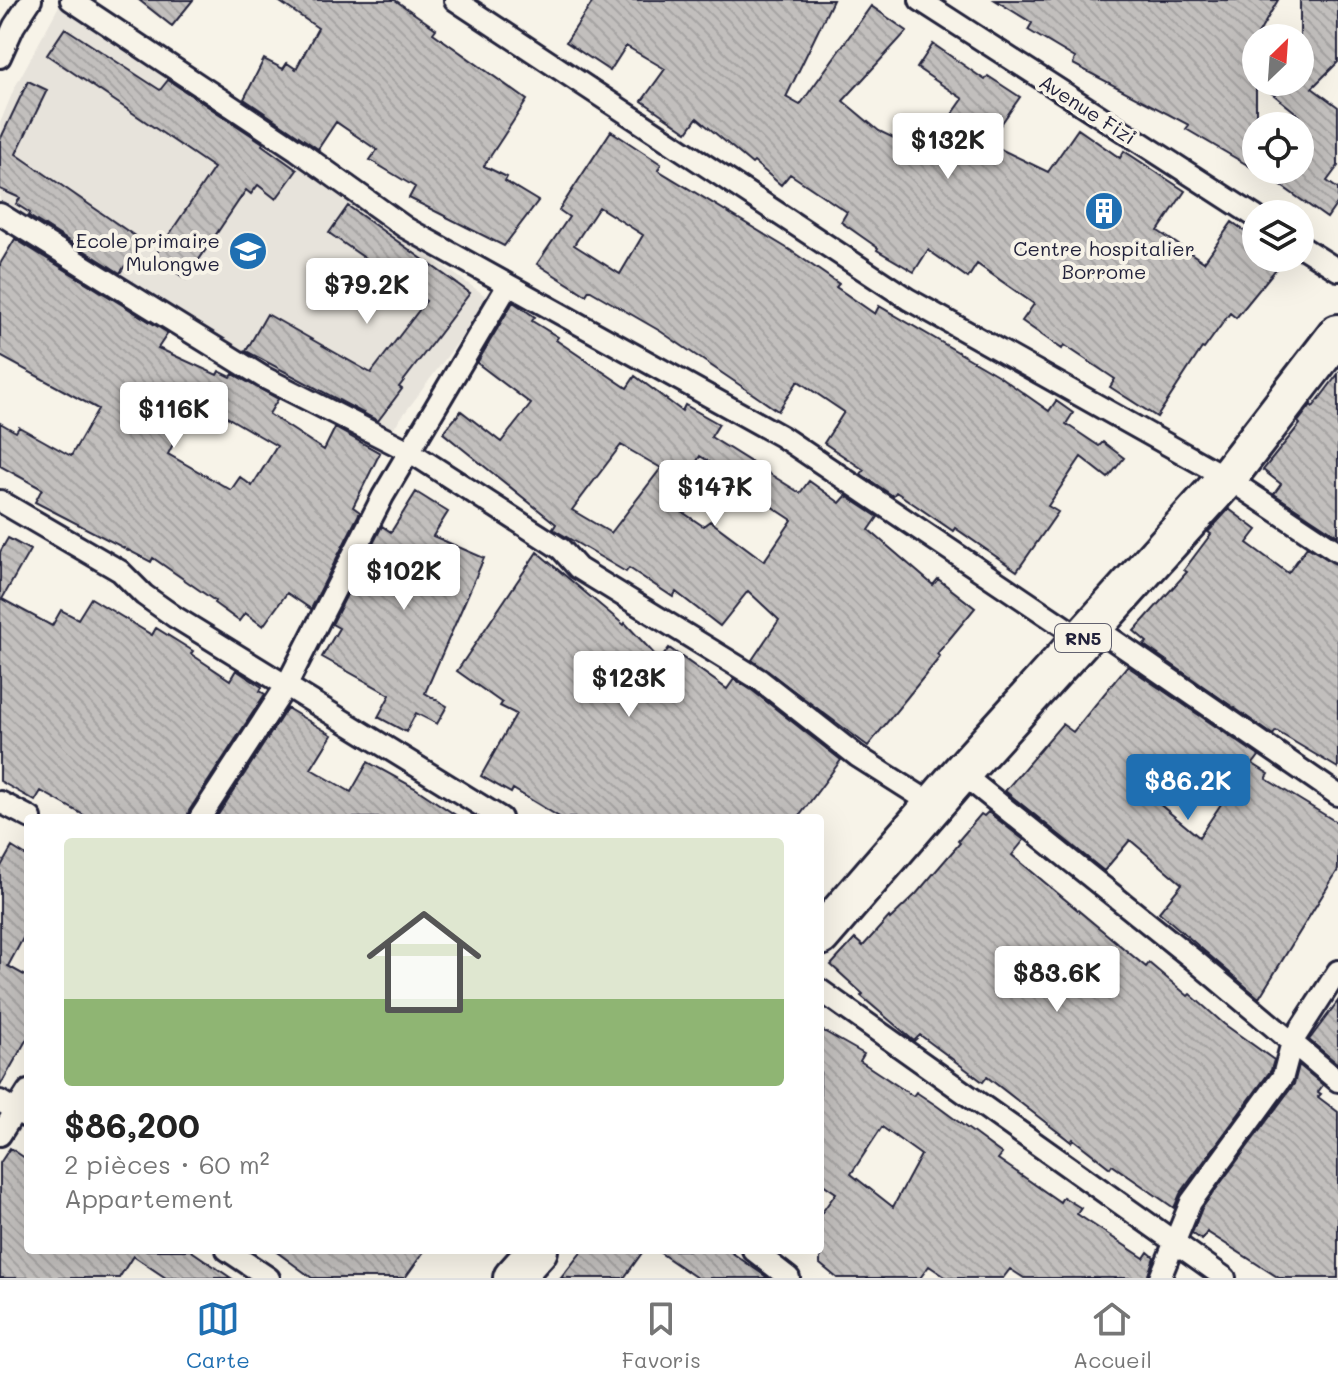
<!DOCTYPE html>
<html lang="fr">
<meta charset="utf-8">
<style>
:root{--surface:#fff;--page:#f2f2f2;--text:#222;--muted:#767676;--line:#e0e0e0;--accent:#1f6fb2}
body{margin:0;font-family:Mali,sans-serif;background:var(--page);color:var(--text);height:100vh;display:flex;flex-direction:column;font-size:30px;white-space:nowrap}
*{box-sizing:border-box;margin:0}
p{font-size:26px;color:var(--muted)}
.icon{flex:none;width:44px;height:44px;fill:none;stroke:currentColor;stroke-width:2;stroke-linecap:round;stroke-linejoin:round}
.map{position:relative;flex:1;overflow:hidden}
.details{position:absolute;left:24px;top:814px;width:800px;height:440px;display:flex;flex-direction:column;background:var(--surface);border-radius:8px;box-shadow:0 8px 32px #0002}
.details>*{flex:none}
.needle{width:52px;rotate:25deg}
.controls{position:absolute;left:1242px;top:24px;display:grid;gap:16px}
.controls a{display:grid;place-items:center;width:72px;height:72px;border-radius:50%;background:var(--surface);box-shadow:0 8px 32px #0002;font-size:40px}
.price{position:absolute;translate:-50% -68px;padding:0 18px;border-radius:8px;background:#fff;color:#222;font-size:26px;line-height:52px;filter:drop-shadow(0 2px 4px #0008)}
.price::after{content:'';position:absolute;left:50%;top:48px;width:24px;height:18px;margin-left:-12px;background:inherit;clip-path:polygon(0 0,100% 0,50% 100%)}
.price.current{background:var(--accent);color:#fff}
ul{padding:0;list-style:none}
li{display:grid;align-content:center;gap:16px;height:424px;padding:0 40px}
li span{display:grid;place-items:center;height:248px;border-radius:8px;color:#555}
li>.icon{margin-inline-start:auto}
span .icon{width:144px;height:144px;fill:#fffc;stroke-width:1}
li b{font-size:34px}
.dock{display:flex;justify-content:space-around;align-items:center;height:112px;border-top:2px solid var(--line);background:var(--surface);font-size:22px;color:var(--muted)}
.dock a{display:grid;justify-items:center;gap:4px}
.dock .current{color:var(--accent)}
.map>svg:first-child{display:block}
.built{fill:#e7e3db}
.building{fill:url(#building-back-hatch);stroke:#22223b;stroke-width:2;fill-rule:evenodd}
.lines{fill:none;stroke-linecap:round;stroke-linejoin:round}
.street-casing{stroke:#22223b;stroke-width:26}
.highway-casing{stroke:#22223b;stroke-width:44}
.street{stroke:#f7f3e8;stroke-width:20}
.highway{stroke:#f7f3e8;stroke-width:38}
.labels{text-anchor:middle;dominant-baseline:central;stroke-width:8;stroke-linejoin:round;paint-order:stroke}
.shield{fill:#f7f3e8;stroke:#62616f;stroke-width:2}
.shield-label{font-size:18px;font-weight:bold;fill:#22223b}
.street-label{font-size:20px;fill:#22223b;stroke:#f7f3e8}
.poi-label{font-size:20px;fill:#22223b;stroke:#f7f3e8;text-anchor:end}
</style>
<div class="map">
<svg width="1338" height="1278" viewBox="0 0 1338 1278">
<defs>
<pattern id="building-back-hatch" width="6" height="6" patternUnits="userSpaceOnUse" patternTransform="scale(2)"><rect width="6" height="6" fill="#c2bfbd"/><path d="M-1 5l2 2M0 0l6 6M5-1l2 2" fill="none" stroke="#a6a4a3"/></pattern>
</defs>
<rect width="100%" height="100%" fill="#f7f3e8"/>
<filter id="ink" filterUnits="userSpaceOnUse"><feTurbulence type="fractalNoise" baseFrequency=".0125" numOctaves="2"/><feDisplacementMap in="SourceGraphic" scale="16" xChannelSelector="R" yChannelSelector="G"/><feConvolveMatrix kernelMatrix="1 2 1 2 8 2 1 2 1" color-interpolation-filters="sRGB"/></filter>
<g filter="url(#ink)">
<path class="built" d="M60,4L185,83L490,299L389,434L329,407L155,305L0,203V123L14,89Z"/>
<path class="building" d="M139,0H193L172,26Z
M277,0H395L436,29L433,33L527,100L484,166L507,177L505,181L538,201L504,246L409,198L415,187L370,160L377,150L336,122L318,149L244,99L264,59L283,69L287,63L296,69L318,28Z
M594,0H833L786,97L800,105L871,6L907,31L843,101L879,131L925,153L963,99L917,68L933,44L985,80L988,76L1020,97L988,143L1048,172L1078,129L1120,158L1124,151L1185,191L1158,231L1204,262L1232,222L1256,239V258H1285L1236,318L1230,313L1204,349L1202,348L1157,417L1110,387L1115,379L1064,345L1062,349L1022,321L1034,304L977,264L968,278L928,250L914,272L877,250L878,248L841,222L847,212L790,174L781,185L754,162L752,164L697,118L687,132L642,101L665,69L626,46L610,71L566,42Z
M995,0H1278L1256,38V170L1186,129L1189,125L1073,64L1075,58L1028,30L1032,23Z
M1300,0H1338V62L1312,88L1338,107V166L1327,181L1338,189V202L1327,218L1259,170H1300V116L1258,82H1300Z
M65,28L160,90L168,80L263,143L262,145L297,170L276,199L258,185L251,194L246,190L186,279L154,257L214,168L47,55Z
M28,81L47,90L16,154L142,241L120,273L29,216L30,213L16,204L20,198L0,189V140Z
M611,131L661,164L658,170L790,250L839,284L836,287L875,314L879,306L999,376L1049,411L1056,401L1073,413L1066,424L1099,446L1103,442L1124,458L1108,478L1081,457L1048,506L1058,512L1017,571L955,528L953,531L896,492L893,496L861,474L864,470L824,443L844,412L798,381L778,411L660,331L589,290L586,295L537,264L569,217L559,210ZM599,207L643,235L620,274L574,245Z
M348,206L470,293L399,387L402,389L378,421L246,351L267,314L371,373L426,301L329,233Z
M15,239L168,333L158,348L217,375L219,371L231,377L233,374L278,399L269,414L324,450L335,428L380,453L353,507L360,512L311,609L287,593L263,626L245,613L239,621L214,603L215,601L153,558L151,562L35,502L42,489L0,466V423L16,432L19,427L71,456L98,409L0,356V264ZM196,399L277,446L252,486L240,477L231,490L168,454Z
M513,302L535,317L532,321L558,337L556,340L627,388L635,376L682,411L685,405L719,424L711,437L800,493L809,481L840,503L846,496L878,517L869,530L933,585L938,579L975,608L937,654L940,657L868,746L752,660L779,620L748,591L720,626L676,592L673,597L629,568L626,572L553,529L556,524L443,433L461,411L501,442L531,404L477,363ZM621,445L661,468L611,533L572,510ZM700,456L751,488L748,491L792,520L764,561L710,521L703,526L672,505Z
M1338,374V536L1274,494L1281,484L1263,470L1300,424L1298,422L1311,405L1313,407Z
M416,492L448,512L433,536L484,558L425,693L447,706L437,724L416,713L406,732L378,717L390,695L322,657L339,628L332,624L382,526L391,532Z
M1229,509L1257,530L1247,543L1288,573L1307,547L1338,565V768L1276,731L1273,735L1144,645L1147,642L1134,631L1187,572L1184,570L1211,534L1208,532Z
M8,538L30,550L2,599L52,626L61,610L78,619L91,598L152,635L156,628L193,651L191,654L230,680L236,670L262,687L260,691L265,694L189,811L187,818H89L41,791L35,801L0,781V552Z
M537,552L624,625L625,623L660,660L669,648L727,689L734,679L753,691L841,760L798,818H561L513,789L511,793L481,776L516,714L500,706L502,703L457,671Z
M1127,666L1259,756L1253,764L1269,774L1266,779L1338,823V870L1259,998L1159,912L1182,884L1130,840L1104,871L1005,791L1062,724L1073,732ZM1184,768L1227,795L1199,837L1157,802Z
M287,708L332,735L311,769L351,792L368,762L415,788L460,818H216Z
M988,812L1024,840L1012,855L1146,967L1149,963L1188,996L1190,994L1224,1024L1274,1060L1271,1070L1180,1194L1174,1208L1112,1165L1110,1168L1073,1139L1071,1142L987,1077L983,1082L920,1035L914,1041L861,996L863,994L831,965L855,939L863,946L889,917L890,919L916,894L960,843L958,841L981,814L984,816Z
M12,847L28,857V929L8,966L28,977V1037L0,1086V868Z
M1338,1001V1064L1309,1040Z
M820,1029L864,1054L860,1061L913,1096L916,1092L937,1106L1002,1154L998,1159L1060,1202L1063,1197L1081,1208L1077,1214L1144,1258L1148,1252L1154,1257L1147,1278H1024L1010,1269L1003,1278H947L929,1266L920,1278H837L820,1264V1215L836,1193L820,1182ZM882,1127L921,1155L893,1207L851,1174Z
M1299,1065L1323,1085L1318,1092L1321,1094L1318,1097L1338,1112V1278H1279L1207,1232L1202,1240L1192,1233L1202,1208L1294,1084Z
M10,1148L28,1160V1250H190L231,1278H166L133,1256L119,1278H0V1163Z
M274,1250H425L405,1278H312Z
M583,1250H644L624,1278H561Z
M656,1250H728L768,1278H697Z"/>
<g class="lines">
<defs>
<path id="street" d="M71,0L297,150L406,228L781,436L1082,639
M455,0L908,299L1227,478L1338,552
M920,0L1256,217
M0,57L14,26L31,0
M0,214L263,377L409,451L561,549L578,568L760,680L857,756L934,805
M1300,246L1338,270
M0,501L120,571L144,595L175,617L501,818
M1093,626L1338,795
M961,773L1194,960L1338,1081
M0,802L31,818
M200,818L286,686L383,496L508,285
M820,990L1225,1278
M0,1101L28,1118
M0,1135L28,1091
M227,1250L269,1278
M753,1250L789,1278
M1160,1278L1191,1202L1283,1076L1292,1042L1338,971"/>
<path id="highway" d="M820,936L961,773L1227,478L1338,334
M513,1278L538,1250"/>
</defs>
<use href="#street" class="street-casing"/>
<use href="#highway" class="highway-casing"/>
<use href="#street" class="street"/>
<use href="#highway" class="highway"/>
</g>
</g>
<defs>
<symbol id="building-disc" viewBox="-11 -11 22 22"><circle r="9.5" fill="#1f6fb2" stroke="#f7f3e8"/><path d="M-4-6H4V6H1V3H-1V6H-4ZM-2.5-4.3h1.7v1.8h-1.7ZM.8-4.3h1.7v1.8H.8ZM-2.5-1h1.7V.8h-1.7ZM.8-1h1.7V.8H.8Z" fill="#fff"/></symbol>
<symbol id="school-disc" viewBox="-11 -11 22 22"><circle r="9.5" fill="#1f6fb2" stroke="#f7f3e8"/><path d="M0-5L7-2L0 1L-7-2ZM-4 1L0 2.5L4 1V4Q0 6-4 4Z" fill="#fff"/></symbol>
</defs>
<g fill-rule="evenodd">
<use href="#building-disc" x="1082" y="189" width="44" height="44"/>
<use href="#school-disc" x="226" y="229" width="44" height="44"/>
</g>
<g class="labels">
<rect class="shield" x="1055" y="624" width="56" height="28" rx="6"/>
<g class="shield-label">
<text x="1083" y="638">RN5</text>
</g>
<g class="street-label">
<text transform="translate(1088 109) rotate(33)">Avenue Fizi</text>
</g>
<g class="poi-label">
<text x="220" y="240">Ecole primaire<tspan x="220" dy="23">Mulongwe</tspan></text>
<text x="1104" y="248" text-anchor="middle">Centre hospitalier<tspan x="1104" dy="23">Borrome</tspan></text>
</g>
</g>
</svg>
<div class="controls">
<a><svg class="needle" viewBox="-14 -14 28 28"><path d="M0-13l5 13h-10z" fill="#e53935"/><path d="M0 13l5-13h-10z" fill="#767676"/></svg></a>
<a><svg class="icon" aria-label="locate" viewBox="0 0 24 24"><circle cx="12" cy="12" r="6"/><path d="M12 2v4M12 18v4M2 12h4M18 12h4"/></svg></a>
<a><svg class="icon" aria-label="layers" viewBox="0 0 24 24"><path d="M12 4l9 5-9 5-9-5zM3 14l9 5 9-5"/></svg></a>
</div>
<b class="price" style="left:948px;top:181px">$132K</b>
<b class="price" style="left:367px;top:326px">$79.2K</b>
<b class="price" style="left:174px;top:450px">$116K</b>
<b class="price" style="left:715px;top:528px">$147K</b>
<b class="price" style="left:404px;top:612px">$102K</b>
<b class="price" style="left:629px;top:719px">$123K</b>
<b class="price current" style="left:1188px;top:822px">$86.2K</b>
<b class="price" style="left:1057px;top:1014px">$83.6K</b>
<section class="details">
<ul>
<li><span style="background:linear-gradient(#dfe7d0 65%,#8fb573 0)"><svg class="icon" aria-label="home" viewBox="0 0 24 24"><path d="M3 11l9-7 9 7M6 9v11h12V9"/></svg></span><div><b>$86,200</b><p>2 pièces · 60 m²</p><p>Appartement</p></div></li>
</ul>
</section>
</div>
<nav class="dock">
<a class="current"><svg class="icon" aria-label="map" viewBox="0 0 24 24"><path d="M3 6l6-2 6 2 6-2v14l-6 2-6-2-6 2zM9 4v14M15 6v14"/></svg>Carte</a>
<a><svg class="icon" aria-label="saved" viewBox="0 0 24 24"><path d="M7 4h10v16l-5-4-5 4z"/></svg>Favoris</a>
<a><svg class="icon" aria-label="home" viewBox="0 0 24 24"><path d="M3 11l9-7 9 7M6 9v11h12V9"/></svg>Accueil</a>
</nav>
